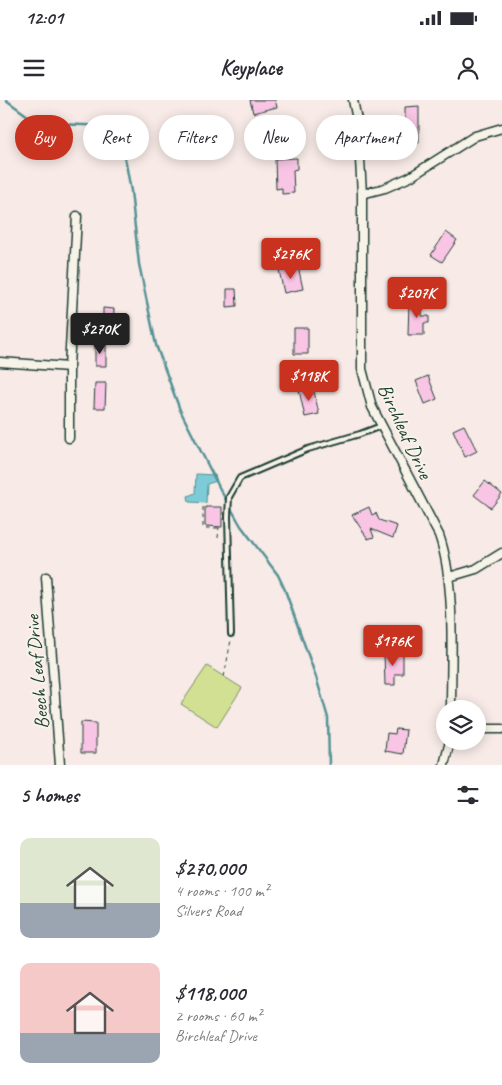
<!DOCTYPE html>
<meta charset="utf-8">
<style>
:root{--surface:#fff;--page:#f2f2f3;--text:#2b2b33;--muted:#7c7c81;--accent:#c8321e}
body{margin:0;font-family:Caveat,sans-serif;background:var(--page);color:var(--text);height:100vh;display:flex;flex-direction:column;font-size:19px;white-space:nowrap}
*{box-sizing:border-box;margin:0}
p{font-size:16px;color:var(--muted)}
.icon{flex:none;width:28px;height:28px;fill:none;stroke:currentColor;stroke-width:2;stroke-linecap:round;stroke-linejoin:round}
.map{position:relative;height:665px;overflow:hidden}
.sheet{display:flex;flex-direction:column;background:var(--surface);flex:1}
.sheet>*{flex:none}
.guide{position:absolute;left:15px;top:15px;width:472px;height:45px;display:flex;gap:10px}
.buttons{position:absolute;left:436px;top:600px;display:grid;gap:10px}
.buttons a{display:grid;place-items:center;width:50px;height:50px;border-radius:50%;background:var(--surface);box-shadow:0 2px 12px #0003;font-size:25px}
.price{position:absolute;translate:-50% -42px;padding:0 11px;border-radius:5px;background:var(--accent);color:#fff;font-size:16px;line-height:32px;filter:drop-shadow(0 1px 2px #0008)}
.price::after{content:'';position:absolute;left:50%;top:30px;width:15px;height:11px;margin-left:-8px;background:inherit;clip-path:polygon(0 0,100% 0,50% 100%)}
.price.on{background:#222;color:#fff}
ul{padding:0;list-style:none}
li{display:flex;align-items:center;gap:15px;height:125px;padding:0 20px}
li span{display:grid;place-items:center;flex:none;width:140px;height:100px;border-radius:10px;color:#555}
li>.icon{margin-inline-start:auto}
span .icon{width:60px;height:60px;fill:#fffc;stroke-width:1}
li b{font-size:21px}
h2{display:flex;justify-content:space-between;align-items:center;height:60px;padding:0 20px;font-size:21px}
.pill{padding:0 18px;border-radius:22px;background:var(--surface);box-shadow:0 2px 12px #0003;font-size:18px;line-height:45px}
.pill.on{background:var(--accent);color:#fff}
.status{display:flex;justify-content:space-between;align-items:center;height:35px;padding:0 25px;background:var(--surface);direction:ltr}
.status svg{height:14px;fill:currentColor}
header{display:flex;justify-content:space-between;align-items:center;height:65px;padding:0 20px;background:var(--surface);font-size:22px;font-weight:700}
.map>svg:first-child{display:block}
.green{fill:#d2e093;stroke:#788e64}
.water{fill:#7bcbd6;stroke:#569295}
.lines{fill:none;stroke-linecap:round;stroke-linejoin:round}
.stream{stroke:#569295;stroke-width:2.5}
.building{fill:#f9c5e4;stroke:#1f3d34}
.lane-casing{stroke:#1f3d34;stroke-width:8}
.street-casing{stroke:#1f3d34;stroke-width:11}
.path{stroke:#1f3d34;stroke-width:1;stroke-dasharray:4 4;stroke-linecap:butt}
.lane{stroke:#f7f3e8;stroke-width:4}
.street{stroke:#f7f3e8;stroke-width:8}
.labels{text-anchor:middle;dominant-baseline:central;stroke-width:4;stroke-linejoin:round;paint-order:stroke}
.street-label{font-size:20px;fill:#1f3d34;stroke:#f7f3e8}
</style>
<div class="status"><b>12:01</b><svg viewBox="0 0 49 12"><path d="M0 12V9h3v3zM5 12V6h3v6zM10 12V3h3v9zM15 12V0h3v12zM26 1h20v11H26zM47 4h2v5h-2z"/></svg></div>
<header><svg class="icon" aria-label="menu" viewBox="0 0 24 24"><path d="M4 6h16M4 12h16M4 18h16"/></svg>Keyplace<svg class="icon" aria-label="person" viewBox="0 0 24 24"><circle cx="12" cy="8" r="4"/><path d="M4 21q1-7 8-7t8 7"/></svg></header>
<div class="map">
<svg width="502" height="665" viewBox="0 0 502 665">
<rect width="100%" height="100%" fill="#f7eae7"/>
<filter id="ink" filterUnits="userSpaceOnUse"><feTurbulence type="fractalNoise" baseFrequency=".02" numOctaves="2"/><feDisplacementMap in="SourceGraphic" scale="10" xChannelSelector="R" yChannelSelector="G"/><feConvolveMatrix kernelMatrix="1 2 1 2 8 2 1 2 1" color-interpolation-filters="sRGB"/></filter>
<g filter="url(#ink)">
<path class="green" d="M207,566L242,588L217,627L181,604Z"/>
<path class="water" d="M196,374L215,375L217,381L207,384L206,403L189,402L188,396L195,393Z"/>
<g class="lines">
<path class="stream" d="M6,0L32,19L55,24L112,26L116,28L121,36L131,91L139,164L156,245L180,310L221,391L241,426L278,475L285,490L316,577L328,618L329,665"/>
</g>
<path class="building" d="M250,0H275L277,7L253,13Z
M419,6V43H405V7Z
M255,42H268V55H255Z
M297,58V69L293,70L294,93L282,94V88L276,89L275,59Z
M446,132L457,140L442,162L431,155Z
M298,166L303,189L284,193L279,170Z
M227,189H236L237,206L227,207Z
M409,202L422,203V216H429V223H424V235H408Z
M103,208L114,209L113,231L103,230Z
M294,228H308V254H294Z
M95,244H106V266H95Z
M428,276L437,299L425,304L416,281Z
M95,283H106L105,308H94Z
M313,287L319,314L305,317L299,290Z
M464,325L477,351L465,357L453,330Z
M485,381L502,394L491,408L474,395Z
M205,407H222V427L205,426Z
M369,407L372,415L376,413L379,420L397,426L393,438L371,429L374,437L368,439L352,415Z
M384,553H403V574H395V585H385Z
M81,622L96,623V653H81Z
M396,629L406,630L403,654L385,651L387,633L395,634Z"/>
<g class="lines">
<defs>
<path id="lane" d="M231,534L228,417L229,397L240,378L308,349L360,334L381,326"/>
<path id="street" d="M353,0L358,25L362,94V269L372,307L439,435C456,483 451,557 451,609
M362,94L385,88L410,77L475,36L502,28
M0,262L69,267
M69,338V267L77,116
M46,477L60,665
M449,477L476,469L502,453
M478,629H502
M444,665L450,641"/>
</defs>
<use href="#lane" class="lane-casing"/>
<use href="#street" class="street-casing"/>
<path class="path" d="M203,407V428H219
M218,438L219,427
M224,577L231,540"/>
<use href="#lane" class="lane"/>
<use href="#street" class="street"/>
</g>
</g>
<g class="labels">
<g class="street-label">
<text transform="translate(405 331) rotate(65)">Birchleaf Drive</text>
<text transform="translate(37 572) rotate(-95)">Beech Leaf Drive</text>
</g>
</g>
</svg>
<div class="buttons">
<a><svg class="icon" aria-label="layers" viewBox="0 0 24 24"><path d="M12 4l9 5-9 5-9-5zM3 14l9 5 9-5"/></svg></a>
</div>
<b class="price" style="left:291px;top:180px">$276K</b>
<b class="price" style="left:417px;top:219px">$207K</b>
<b class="price on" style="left:100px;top:255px">$270K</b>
<b class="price" style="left:309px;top:302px">$118K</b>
<b class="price" style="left:393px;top:567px">$176K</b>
<div class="guide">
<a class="pill on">Buy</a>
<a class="pill">Rent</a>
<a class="pill">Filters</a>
<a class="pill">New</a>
<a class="pill">Apartment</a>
</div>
</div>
<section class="sheet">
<h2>5 homes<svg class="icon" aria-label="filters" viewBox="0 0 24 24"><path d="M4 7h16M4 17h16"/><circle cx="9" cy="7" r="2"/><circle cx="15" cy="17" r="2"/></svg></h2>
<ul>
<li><span style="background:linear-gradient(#dfe7d0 65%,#9aa5b1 0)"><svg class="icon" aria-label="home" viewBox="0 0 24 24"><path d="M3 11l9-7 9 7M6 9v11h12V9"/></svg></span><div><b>$270,000</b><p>4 rooms · 100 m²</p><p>Silvers Road</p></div></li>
<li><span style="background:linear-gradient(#f6c9c9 70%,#9aa5b1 0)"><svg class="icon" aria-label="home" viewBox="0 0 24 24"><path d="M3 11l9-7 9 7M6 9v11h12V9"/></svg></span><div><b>$118,000</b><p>2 rooms · 60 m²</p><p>Birchleaf Drive</p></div></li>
</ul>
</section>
